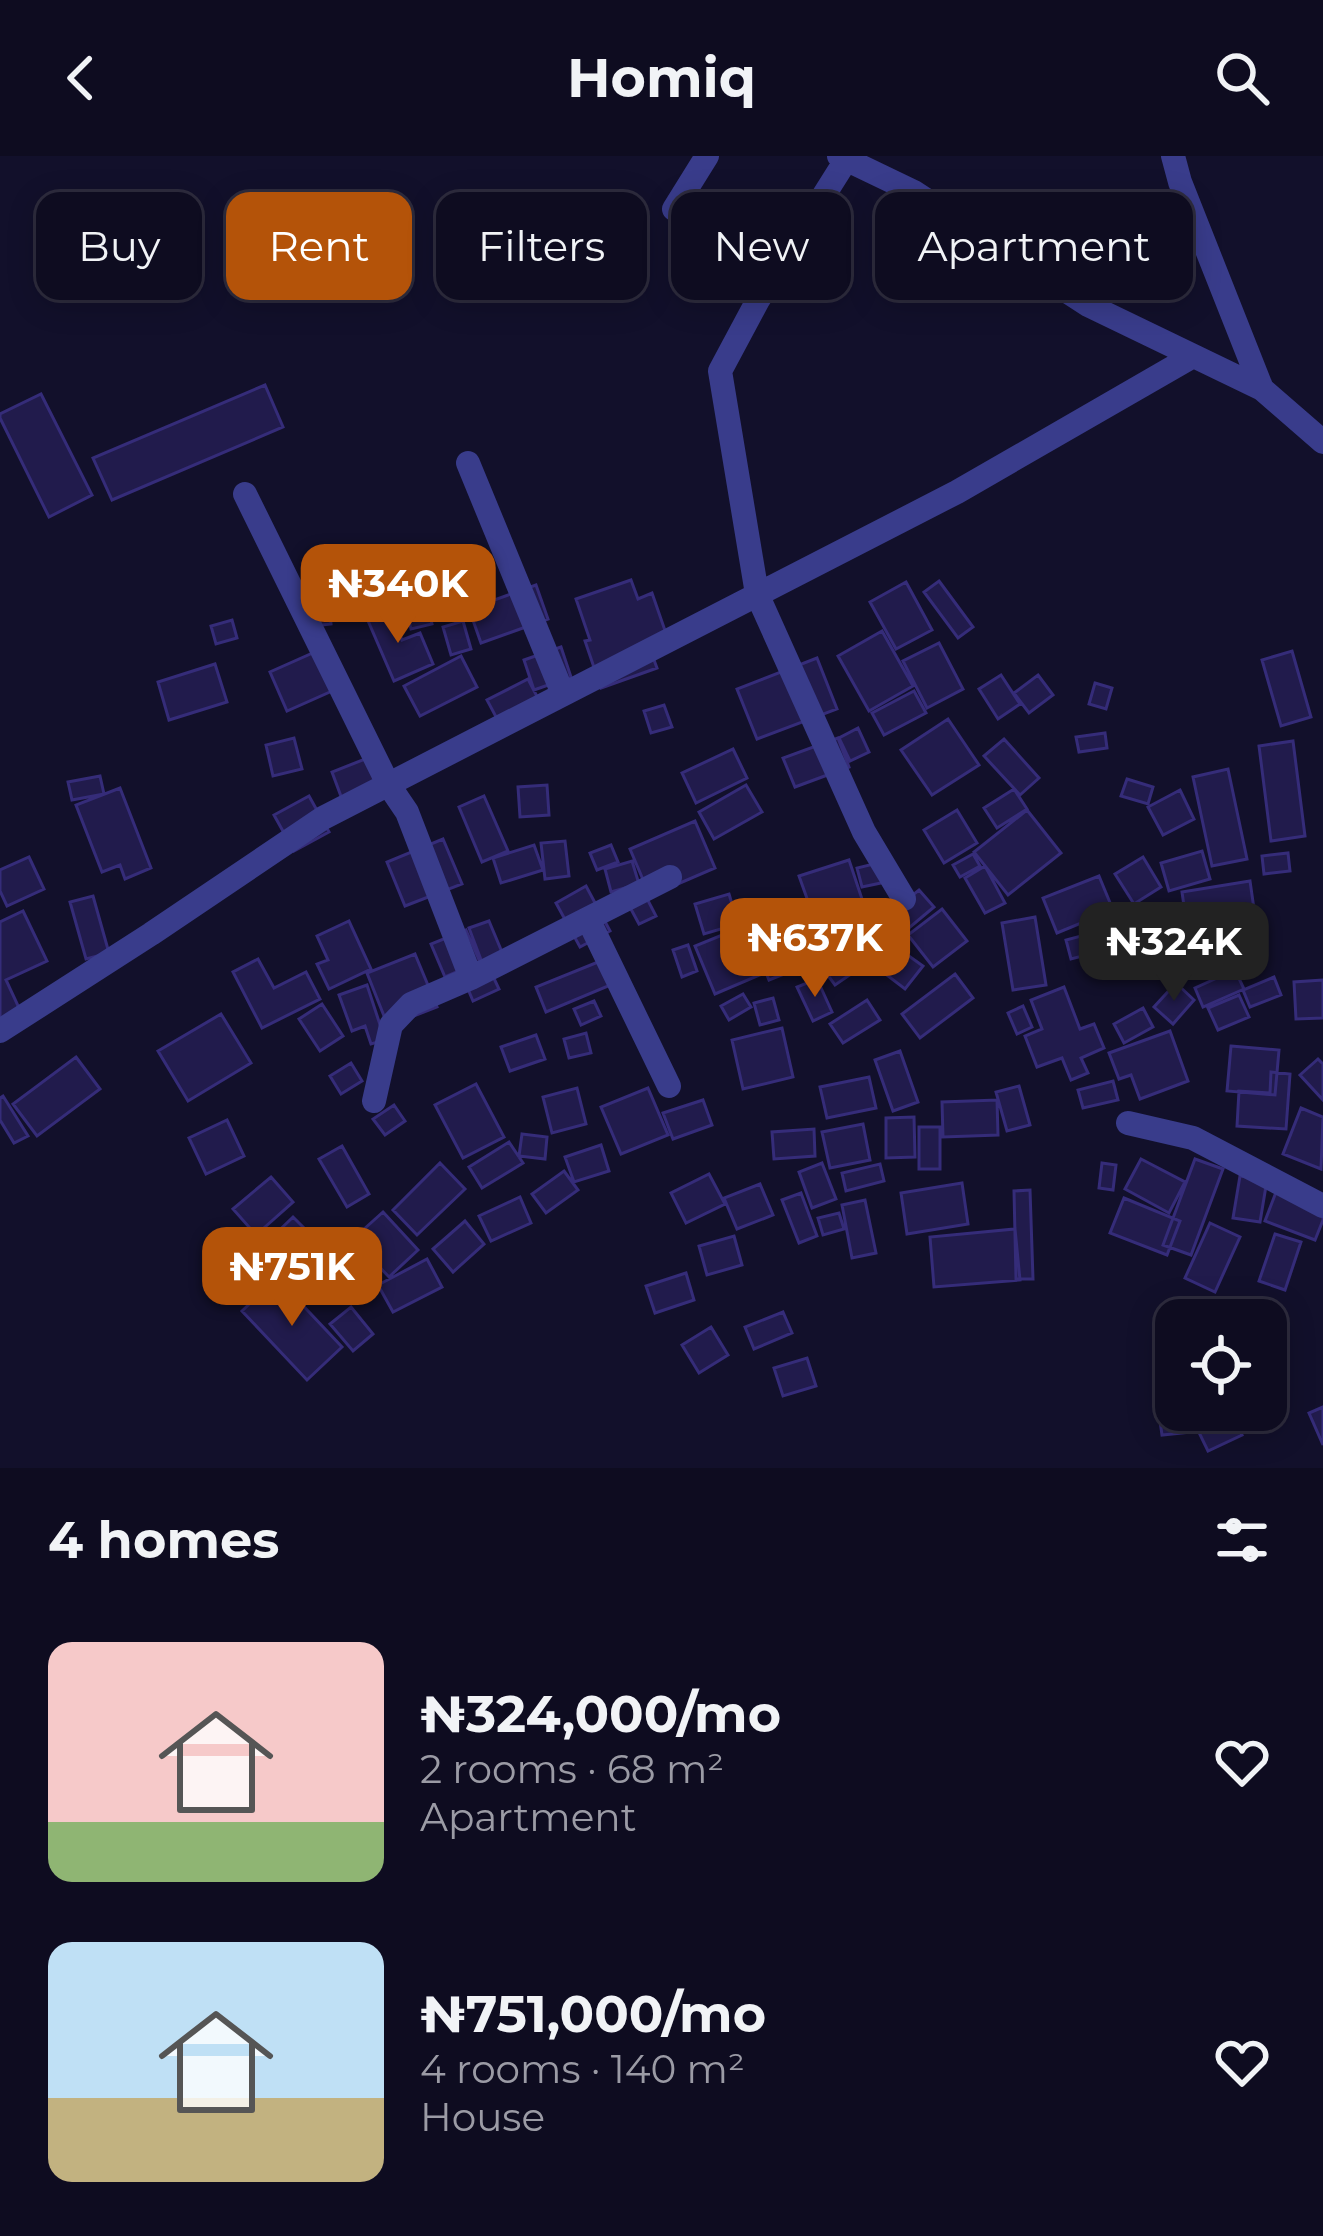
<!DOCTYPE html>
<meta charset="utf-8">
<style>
:root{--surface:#0e0c20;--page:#171529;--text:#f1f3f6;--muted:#9b9ba5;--line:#2e2c3e;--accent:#b45309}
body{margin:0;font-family:Montserrat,sans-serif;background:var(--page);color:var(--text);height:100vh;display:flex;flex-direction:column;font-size:45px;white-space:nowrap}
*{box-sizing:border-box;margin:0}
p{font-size:39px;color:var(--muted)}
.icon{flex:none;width:66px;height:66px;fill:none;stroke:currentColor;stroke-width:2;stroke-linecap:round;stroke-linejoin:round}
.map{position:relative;height:1312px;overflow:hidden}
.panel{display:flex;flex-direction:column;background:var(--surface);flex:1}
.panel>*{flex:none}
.guide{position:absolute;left:36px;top:36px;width:1251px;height:108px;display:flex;gap:24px}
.controls{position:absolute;left:1155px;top:1143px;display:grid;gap:24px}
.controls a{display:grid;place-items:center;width:132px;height:132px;border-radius:24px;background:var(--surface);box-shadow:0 6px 30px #0003,0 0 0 3px var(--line);font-size:60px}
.price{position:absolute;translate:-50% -102px;padding:0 27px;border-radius:24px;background:var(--accent);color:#fff;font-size:39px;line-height:78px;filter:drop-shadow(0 3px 6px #0008)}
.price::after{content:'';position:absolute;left:50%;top:72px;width:36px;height:27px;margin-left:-18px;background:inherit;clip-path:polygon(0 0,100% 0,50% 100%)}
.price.on{background:#222;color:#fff}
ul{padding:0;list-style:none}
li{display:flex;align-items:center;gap:36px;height:300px;padding:0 48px}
li span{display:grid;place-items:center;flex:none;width:336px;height:240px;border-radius:24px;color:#555}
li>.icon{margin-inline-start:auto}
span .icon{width:144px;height:144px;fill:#fffc;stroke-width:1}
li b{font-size:51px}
h2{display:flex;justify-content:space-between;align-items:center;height:144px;padding:0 48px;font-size:51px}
.tag{padding:0 42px;border-radius:24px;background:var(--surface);box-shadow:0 6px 30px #0003,0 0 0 3px var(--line);font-size:42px;line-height:108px}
.tag.on{background:var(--accent);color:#fff}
header{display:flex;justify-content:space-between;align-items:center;height:156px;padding:0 48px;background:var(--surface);font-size:54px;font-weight:700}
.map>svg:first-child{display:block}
.building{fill:#211b4c;stroke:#352c79;stroke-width:3}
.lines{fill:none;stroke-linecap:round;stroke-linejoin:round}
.minor{stroke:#393c8b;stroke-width:24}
</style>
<header><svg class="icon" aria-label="back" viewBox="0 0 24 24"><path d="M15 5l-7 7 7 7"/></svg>Homiq<svg class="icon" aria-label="search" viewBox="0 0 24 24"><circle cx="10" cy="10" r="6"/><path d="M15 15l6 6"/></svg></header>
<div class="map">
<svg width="1323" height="1312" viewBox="0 0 1323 1312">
<rect width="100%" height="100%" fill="#12102b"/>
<path class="building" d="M265,229L283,271L112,344L93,302Z
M41,238L92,339L49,361L0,262V258Z
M445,418L450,445L432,448L427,422Z
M631,424L638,443L652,437L669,486L650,493L657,512L601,532L585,485L590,484L576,443Z
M939,425L973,471L958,482L924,436Z
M906,426L932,474L896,493L870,446Z
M536,429L548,463L481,487L469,453Z
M328,439L331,468L304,471L301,442Z
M388,451L402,484L420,477L433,508L394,525L366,460Z
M428,452L432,468L411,473L407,457Z
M232,464L237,482L216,488L211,470Z
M463,465L471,493L451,499L443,471Z
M882,475L913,530L869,555L838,500Z
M939,487L963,533L927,552L903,505Z
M561,491L571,521L534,534L524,504Z
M324,492L341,531L287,555L270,516Z
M1292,495L1311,561L1281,570L1262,504Z
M461,500L477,531L420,560L404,530Z
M817,502L837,553L757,583L737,533Z
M215,508L227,546L169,564L158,526Z
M1001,519L1020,548L998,563L979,533Z
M1038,519L1053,539L1029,557L1014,537Z
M528,523L544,554L503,574L487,544Z
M1095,527L1112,532L1106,553L1089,548Z
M914,535L926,557L884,579L872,557Z
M664,549L672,571L651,577L644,555Z
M948,563L979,609L932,639L901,594Z
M858,572L869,596L850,605L839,582Z
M1105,577L1107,592L1079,596L1076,581Z
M294,582L302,613L273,620L266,589Z
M838,582L849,611L795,631L783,602Z
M1004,583L1039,622L1020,639L984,600Z
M1293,585L1305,680L1271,685L1259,590Z
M733,593L747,622L696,647L682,617Z
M383,596L393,623L342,643L332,616Z
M1228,613L1247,703L1212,710L1193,621Z
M100,620L104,638L72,644L68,626Z
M1127,623L1153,631L1148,648L1121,640Z
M547,629L549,659L520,661L518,631Z
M746,629L762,656L714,683L699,656Z
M120,632L151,712L125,723L120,709L102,716L76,649Z
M1014,633L1027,653L997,672L984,652Z
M1180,634L1194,663L1163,679L1148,651Z
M309,640L329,676L294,695L274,659Z
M484,640L508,695L482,706L459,651Z
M957,654L977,687L944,707L924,674Z
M1027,654L1061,697L1008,739L974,696Z
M695,665L715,712L650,740L630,693Z
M443,683L462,728L405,750L387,706Z
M565,685L569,720L545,723L541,687Z
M534,689L543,714L501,727L493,702Z
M611,689L618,706L597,714L590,697Z
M1202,695L1210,723L1169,735L1161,707Z
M1288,697L1290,715L1264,718L1262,700Z
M973,698L980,710L960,721L953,709Z
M29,701L44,733L7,750L0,735V714Z
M1143,701L1161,731L1134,748L1115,718Z
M849,704L863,746L814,762L799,720Z
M890,704L895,724L862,731L857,712Z
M632,705L639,728L611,736L605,713Z
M985,710L1005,747L985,757L965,722Z
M1099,720L1113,754L1057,777L1043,742Z
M1250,725L1254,753L1186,764L1182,736Z
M586,730L610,775L580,791L556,747Z
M641,731L656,760L639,768L624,740Z
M919,734L934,751L903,777L888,759Z
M729,738L738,768L704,778L695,748Z
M93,740L109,797L86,803L70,746Z
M942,753L967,785L933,811L908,779Z
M23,755L47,805L6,824L20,854L0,863V766Z
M1035,761L1046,829L1013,834L1002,767Z
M349,765L371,813L329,833L317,808L328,804L317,780Z
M489,765L504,801L483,809L469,772Z
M742,771L762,818L715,838L695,790Z
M1226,772L1239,798L1210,812L1197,787Z
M466,774L480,806L445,821L431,788Z
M1096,776L1102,795L1071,803L1066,784Z
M851,783L867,807L835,829L818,806Z
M892,788L923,810L905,833L875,810Z
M688,789L697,815L682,821L673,794Z
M787,789L797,813L769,824L759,799Z
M415,798L437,851L388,870L367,817Z
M258,803L274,832L306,816L320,843L262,872L233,816Z
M603,804L613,828L546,856L536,831Z
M490,814L499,833L473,845L465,826Z
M1235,814L1244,833L1203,851L1195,832Z
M955,818L973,842L920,882L902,858Z
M1274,821L1281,839L1250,851L1243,834Z
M817,823L832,856L813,865L797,831Z
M1323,824V862L1296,863L1294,826Z
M1176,827L1194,844L1173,868L1154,851Z
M367,829L385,884L371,888L365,870L352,875L339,839Z
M1064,831L1080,873L1094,868L1104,892L1081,902L1088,917L1071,924L1062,902L1037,911L1025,880L1042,873L1031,844Z
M743,838L751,851L729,864L721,850Z
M1239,839L1249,861L1218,874L1208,852Z
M773,842L779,864L760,869L754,847Z
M867,844L880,864L843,887L830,868Z
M594,845L601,860L581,869L574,853Z
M322,848L343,880L320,895L299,863Z
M1023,850L1032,871L1017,878L1008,857Z
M1143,852L1153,871L1124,887L1114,868Z
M221,858L251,907L188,945L158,895Z
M782,872L793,921L743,933L732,884Z
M1170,875L1188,925L1140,943L1131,919L1119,923L1109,897Z
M586,877L591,897L569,902L564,883Z
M536,879L545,903L510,915L501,891Z
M1231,890L1279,894L1275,939L1227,935Z
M900,895L918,946L893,955L875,904Z
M76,901L100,933L37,980L13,948Z
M1318,903L1323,908V944L1300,919Z
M351,907L362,925L341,938L330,920Z
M1271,916L1290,918L1286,973L1237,970L1239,935L1270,937Z
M869,921L876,952L827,962L820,931Z
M1113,925L1118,944L1083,952L1078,934Z
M476,928L504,981L463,1002L435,949Z
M1019,930L1030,969L1007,975L996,936Z
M577,932L586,968L552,977L543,941Z
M648,932L668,979L621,998L601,951Z
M3,940L28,980L14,987L0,964V942Z
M703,944L712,969L673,983L663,957Z
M997,944L998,979L943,981L942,946Z
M394,949L405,965L385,979L373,963Z
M1301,952L1323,961L1321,1013L1283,998Z
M914,961L915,1001L886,1002V962Z
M227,964L244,1000L206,1018L189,982Z
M863,968L870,1004L830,1012L822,976Z
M919,971H940V1013H919Z
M814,973L815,1000L774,1003L772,976Z
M522,978L547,981L545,1003L519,1000Z
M509,986L523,1007L482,1032L469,1011Z
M601,989L609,1015L574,1026L565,1001Z
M342,990L369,1038L347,1051L319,1003Z
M1141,1003L1185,1026L1169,1057L1125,1033Z
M1195,1003L1223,1013L1191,1099L1163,1089Z
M440,1007L465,1033L417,1079L393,1054Z
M822,1007L836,1043L812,1052L799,1016Z
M1102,1007L1116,1009L1113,1034L1099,1032Z
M880,1008L884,1025L846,1035L842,1017Z
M564,1015L578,1034L546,1057L532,1038Z
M709,1018L725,1048L686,1067L671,1037Z
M1240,1020L1267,1024L1260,1066L1233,1062Z
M271,1021L293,1046L256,1079L233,1053Z
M962,1027L968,1068L907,1078L901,1037Z
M760,1028L773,1059L737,1073L724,1042Z
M1278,1031L1323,1049V1064L1315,1084L1265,1065Z
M1030,1034L1033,1123H1016L1014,1035Z
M801,1037L817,1080L799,1087L782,1044Z
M520,1041L531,1067L491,1085L479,1060Z
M1124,1042L1180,1065L1167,1099L1110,1077Z
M865,1044L876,1097L852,1102L842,1049Z
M383,1056L418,1094L389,1121L353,1083Z
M839,1057L844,1073L823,1079L818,1062Z
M293,1061L317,1085L283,1117L260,1093Z
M465,1065L484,1088L453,1116L433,1093Z
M1210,1067L1240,1081L1215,1136L1185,1122Z
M1015,1073L1020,1124L934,1131L930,1081Z
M1275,1078L1301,1086L1285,1134L1259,1125Z
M734,1080L742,1109L707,1119L699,1090Z
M427,1103L442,1131L393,1156L378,1129Z
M686,1117L694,1144L655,1157L646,1130Z
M277,1122L342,1191L307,1224L242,1155Z
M351,1151L373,1178L353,1195L330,1168Z
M783,1156L792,1177L754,1193L745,1171Z
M711,1171L728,1199L699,1217L682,1189Z
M1274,1198L1281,1214L1266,1222V1202Z
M807,1202L816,1230L783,1240L774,1212Z
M1176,1241V1254H1190L1192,1276L1162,1279L1157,1243Z
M1323,1251V1289L1309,1257Z
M1205,1254H1230L1242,1279L1208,1295L1191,1260Z"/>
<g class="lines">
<path class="minor" d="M839,0L914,36L1088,149L1262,233L1323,286
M1173,0L1180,26L1262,233
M846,4L758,144L720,215L757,438L864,676L904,743
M674,53L707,0
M468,307L563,538
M245,338L388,628L407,656L471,822
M588,763L669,930
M0,875L151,778L323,662L957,336L1193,200
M374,945L391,869L411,848L471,822L670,721
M1128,967L1193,982L1323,1050"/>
</g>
</svg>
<div class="controls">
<a><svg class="icon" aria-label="locate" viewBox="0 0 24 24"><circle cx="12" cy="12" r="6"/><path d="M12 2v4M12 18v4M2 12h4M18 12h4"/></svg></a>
</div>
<b class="price" style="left:398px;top:490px">₦340K</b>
<b class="price" style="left:815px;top:844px">₦637K</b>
<b class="price on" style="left:1174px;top:848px">₦324K</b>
<b class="price" style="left:292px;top:1173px">₦751K</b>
<div class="guide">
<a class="tag">Buy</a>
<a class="tag on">Rent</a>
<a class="tag">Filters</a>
<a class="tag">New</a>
<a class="tag">Apartment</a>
</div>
</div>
<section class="panel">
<h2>4 homes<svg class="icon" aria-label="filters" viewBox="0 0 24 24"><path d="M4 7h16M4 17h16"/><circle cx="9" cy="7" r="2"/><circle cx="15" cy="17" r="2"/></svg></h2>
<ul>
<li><span style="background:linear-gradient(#f6c9c9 75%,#8fb573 0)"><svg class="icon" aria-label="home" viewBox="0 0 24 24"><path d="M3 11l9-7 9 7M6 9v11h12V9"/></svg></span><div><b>₦324,000/mo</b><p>2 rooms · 68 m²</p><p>Apartment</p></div><svg class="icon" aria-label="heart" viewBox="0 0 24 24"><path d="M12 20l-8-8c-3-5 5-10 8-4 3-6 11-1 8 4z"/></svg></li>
<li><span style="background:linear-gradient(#bfe0f5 65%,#c2b280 0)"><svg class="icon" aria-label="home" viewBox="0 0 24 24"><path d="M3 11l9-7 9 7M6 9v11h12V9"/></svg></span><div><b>₦751,000/mo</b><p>4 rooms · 140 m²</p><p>House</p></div><svg class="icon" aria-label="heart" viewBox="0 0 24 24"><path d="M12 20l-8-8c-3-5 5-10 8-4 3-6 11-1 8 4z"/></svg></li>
</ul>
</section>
